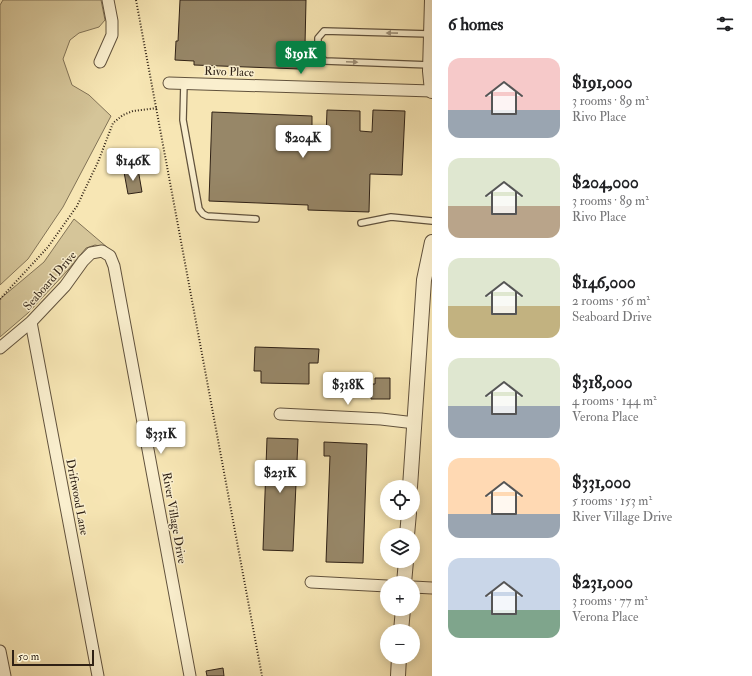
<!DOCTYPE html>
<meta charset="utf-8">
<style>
:root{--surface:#fff;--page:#f2f2f2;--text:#202124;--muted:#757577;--accent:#0b8043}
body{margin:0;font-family:"IM FELL Double Pica",serif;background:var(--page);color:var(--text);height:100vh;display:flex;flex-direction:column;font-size:15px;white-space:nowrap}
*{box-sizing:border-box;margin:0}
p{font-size:13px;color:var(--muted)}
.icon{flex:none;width:22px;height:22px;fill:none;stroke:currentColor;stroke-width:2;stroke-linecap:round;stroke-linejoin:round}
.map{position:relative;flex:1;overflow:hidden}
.details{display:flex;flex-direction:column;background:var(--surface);width:320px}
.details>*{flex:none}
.tools{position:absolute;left:380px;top:480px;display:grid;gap:8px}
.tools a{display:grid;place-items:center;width:40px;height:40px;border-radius:50%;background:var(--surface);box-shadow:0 2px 10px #0003;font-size:20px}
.scale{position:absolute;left:12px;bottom:10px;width:82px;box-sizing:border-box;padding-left:4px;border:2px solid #2f2115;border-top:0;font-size:11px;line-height:14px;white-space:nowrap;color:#2f2115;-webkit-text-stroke:3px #faefce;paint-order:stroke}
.price{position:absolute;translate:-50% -34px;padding:0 9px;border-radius:4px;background:#fff;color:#222;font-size:13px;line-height:26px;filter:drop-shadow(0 1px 2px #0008)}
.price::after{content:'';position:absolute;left:50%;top:24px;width:12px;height:9px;margin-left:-6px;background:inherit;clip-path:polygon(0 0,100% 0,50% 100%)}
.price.selected{background:var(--accent);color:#fff}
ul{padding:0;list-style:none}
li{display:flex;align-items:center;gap:12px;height:100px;padding:0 16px}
li span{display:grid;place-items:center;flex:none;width:112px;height:80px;border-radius:12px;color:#555}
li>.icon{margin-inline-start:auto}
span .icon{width:48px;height:48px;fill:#fffc;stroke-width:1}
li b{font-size:17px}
h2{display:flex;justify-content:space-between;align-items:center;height:48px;padding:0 16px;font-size:17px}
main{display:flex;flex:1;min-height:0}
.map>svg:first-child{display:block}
.green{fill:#d5c599;stroke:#827357}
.building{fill:#978768;stroke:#2f2115}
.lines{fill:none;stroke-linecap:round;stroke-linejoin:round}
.service-casing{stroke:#61523d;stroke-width:8}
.minor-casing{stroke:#61523d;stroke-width:13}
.tertiary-casing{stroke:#61523d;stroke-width:16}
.path{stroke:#2f2115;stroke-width:2;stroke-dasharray:1 2;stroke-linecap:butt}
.service{stroke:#faefce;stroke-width:5.5}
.minor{stroke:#faefce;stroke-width:11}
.tertiary{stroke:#faefce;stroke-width:14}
.oneway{fill:#9f927b}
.labels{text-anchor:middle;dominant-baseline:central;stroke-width:3;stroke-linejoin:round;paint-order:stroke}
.street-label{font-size:12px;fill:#2f2115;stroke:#faefce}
</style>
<main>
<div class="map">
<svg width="432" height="676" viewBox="0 0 432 676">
<rect width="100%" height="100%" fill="#f7e6b4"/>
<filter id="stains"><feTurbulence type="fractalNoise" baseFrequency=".005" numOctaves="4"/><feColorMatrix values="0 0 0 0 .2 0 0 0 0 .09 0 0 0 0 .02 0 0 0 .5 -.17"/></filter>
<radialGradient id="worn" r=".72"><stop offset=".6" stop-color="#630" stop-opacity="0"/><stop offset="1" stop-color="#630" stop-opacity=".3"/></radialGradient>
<path class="green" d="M3,0H101L105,20L99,27L79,33L70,40L63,59L72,85L89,95L111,116L63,207L28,259L0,285V5Z
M74,219L108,248L95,245L86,248L68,270L28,313L0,337V299L44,262Z"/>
<path class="building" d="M180,0H306L305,45H301L300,69L194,65V61L175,60L176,41H178Z
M327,110L360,111V131L372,132L373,110L405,111L402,175L370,174L369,212L308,210V205L209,201L212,112L312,116V135L326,136Z
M138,169L142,192L128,194L124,172Z
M255,347L319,349L318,363H309V384L261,383V371H254Z
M344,375L363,377V380L368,381L367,396L343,395Z
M375,378H390V399H371V384H375Z
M267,438L298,439L293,551L263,550Z
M324,442L367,444L363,563L326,562L330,456H324Z
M223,668L224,676H207L206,671Z"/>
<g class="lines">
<defs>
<path id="service" d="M430,65L325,61L318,54V38L324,31L430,34
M184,83L183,120L199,209L203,214L207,216L256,219
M361,223L391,217L432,221"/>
<path id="minor" d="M100,62L112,35V21L108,0
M169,83L432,91
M31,322L98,676
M0,348L31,322L65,286L83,261L91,253L102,251L110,256L114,266L190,676
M280,414L381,419L415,423
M311,582L387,586
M413,587L432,588
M0,651L5,676"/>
<path id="tertiary" d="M432,0L430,71L432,91
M410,487L424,280L432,242
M407,535L409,513
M404,583L406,561
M401,631L403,609
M398,676L399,657"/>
</defs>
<use href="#service" class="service-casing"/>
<use href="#minor" class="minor-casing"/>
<use href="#tertiary" class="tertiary-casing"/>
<path class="path" d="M136,0L262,676
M0,299L48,247L77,206L98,162L113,123L123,115L133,111L157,108"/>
<use href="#service" class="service"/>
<use href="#minor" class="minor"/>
<use href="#tertiary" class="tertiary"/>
</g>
<defs><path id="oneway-solid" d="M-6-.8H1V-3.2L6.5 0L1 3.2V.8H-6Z"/></defs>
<g class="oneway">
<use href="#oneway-solid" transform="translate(392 33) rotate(-179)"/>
<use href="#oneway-solid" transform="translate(352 62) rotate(2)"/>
</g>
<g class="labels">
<g class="street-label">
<text transform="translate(229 72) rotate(2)">Rivo Place</text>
<text transform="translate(50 281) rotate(-49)">Seaboard Drive</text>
<text transform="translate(77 497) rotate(79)">Driftwood Lane</text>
<text transform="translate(174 518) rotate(80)">River Village Drive</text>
</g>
</g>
<rect width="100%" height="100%" filter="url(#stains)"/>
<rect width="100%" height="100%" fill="url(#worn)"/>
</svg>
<div class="tools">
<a><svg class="icon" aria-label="locate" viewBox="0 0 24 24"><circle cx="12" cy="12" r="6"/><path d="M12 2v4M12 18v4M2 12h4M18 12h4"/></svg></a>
<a><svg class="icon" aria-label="layers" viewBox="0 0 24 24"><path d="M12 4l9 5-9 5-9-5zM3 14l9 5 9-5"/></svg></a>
<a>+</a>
<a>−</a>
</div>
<div class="scale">50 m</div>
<b class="price selected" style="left:301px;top:75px">$191K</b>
<b class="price" style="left:303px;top:159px">$204K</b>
<b class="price" style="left:133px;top:182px">$146K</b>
<b class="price" style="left:348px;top:406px">$318K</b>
<b class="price" style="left:161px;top:455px">$331K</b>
<b class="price" style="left:280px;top:494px">$231K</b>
</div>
<section class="details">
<h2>6 homes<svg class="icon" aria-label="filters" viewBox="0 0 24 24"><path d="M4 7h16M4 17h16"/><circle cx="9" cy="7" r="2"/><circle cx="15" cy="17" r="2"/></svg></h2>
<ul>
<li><span style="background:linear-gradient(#f6c9c9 65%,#9aa5b1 0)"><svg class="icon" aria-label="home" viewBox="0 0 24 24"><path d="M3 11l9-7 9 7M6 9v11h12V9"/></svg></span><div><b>$191,000</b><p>3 rooms · 89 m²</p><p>Rivo Place</p></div></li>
<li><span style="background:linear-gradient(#dfe7d0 60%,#b9a48a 0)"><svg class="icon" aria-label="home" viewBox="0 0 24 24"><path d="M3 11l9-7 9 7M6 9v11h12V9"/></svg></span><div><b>$204,000</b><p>3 rooms · 89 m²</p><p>Rivo Place</p></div></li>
<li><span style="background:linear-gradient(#dfe7d0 60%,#c2b280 0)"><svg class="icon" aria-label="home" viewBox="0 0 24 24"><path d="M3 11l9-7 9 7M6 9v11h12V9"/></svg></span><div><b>$146,000</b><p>2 rooms · 56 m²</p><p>Seaboard Drive</p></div></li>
<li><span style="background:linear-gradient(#dfe7d0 60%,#9aa5b1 0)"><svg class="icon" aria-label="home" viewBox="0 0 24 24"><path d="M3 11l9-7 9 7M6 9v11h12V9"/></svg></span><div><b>$318,000</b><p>4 rooms · 144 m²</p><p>Verona Place</p></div></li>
<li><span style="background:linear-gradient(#ffd9b3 70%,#9aa5b1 0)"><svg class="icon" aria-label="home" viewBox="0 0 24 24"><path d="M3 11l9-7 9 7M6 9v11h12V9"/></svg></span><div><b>$331,000</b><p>5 rooms · 153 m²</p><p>River Village Drive</p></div></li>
<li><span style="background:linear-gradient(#c9d6e8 65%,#7fa58c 0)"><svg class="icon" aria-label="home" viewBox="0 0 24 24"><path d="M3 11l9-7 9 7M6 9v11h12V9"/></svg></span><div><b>$231,000</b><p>3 rooms · 77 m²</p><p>Verona Place</p></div></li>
</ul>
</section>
</main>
